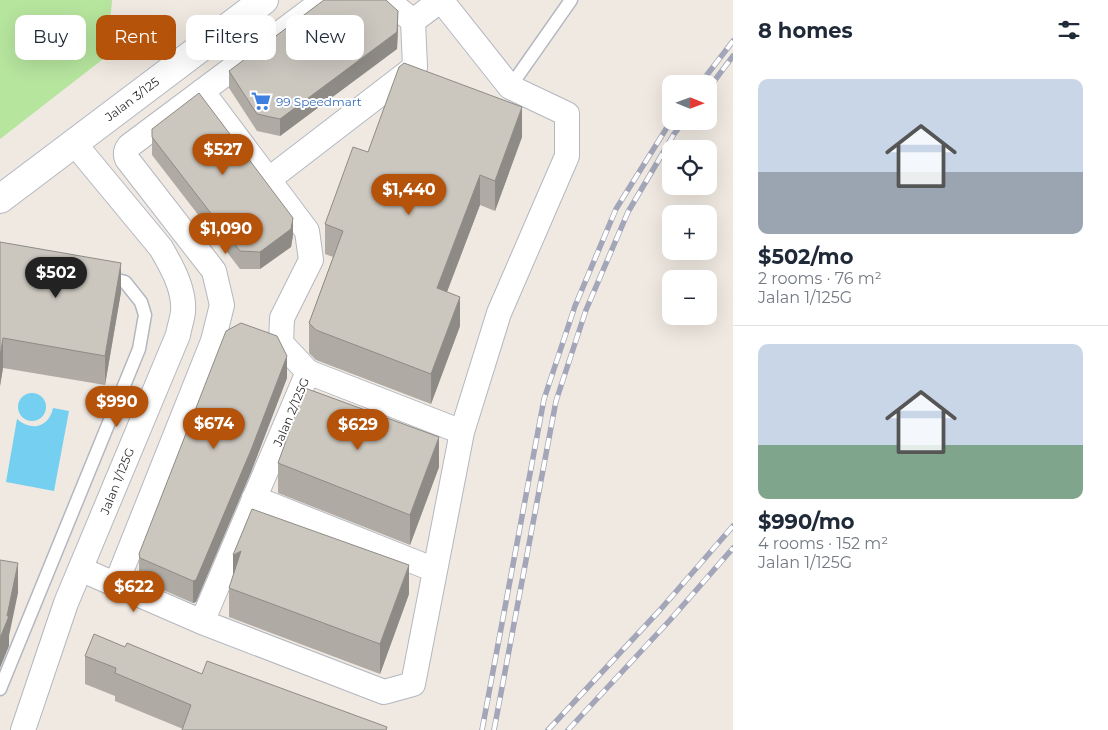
<!DOCTYPE html>
<meta charset="utf-8">
<style>
:root{--surface:#fff;--page:#f2f2f3;--text:#1f2937;--muted:#747a83;--line:#e0e1e3;--accent:#b45309}
body{margin:0;font-family:Montserrat,sans-serif;background:var(--page);color:var(--text);height:100vh;display:flex;flex-direction:column;font-size:19px;white-space:nowrap}
*{box-sizing:border-box;margin:0}
p{font-size:16px;color:var(--muted)}
.icon{flex:none;width:28px;height:28px;fill:none;stroke:currentColor;stroke-width:2;stroke-linecap:round;stroke-linejoin:round}
.map{position:relative;flex:1;overflow:hidden}
.side{display:flex;flex-direction:column;background:var(--surface);width:375px}
.side>*{flex:none}
.guide{position:absolute;left:15px;top:15px;width:475px;height:45px;display:flex;gap:10px}
.needle{width:32px;rotate:91deg}
.tools{position:absolute;left:662px;top:75px;display:grid;gap:10px}
.tools a{display:grid;place-items:center;width:55px;height:55px;border-radius:10px;background:var(--surface);box-shadow:0 5px 20px #0002;font-size:25px}
.price{position:absolute;translate:-50% -42px;padding:0 11px;border-radius:18px;background:var(--accent);color:#fff;font-size:16px;line-height:32px;filter:drop-shadow(0 1px 2px #0008)}
.price::after{content:'';position:absolute;left:50%;top:30px;width:15px;height:11px;margin-left:-8px;background:inherit;clip-path:polygon(0 0,100% 0,50% 100%)}
.price.active{background:#222;color:#fff}
ul{padding:0;list-style:none}
li{display:grid;align-content:center;gap:10px;height:265px;padding:0 25px}
li+li{border-top:1px solid var(--line)}
li span{display:grid;place-items:center;height:155px;border-radius:10px;color:#555}
li>.icon{margin-inline-start:auto}
span .icon{width:90px;height:90px;fill:#fffc;stroke-width:1}
li b{font-size:21px}
h2{display:flex;justify-content:space-between;align-items:center;height:60px;padding:0 25px;font-size:21px}
.pill{padding:0 18px;border-radius:10px;background:var(--surface);box-shadow:0 5px 20px #0002;font-size:18px;line-height:45px}
.pill.active{background:var(--accent);color:#fff}
main{display:flex;flex:1;min-height:0}
.map>svg:first-child{display:block}
.green{fill:#b6e59e}
.water{fill:#75cff0}
.lines{fill:none;stroke-linecap:round;stroke-linejoin:round}
.service-casing{stroke:#b4b7c1;stroke-width:15}
.minor-casing{stroke:#b4b7c1;stroke-width:26}
.tertiary-casing{stroke:#b4b7c1;stroke-width:30}
.service{stroke:#fff;stroke-width:12}
.minor{stroke:#fff;stroke-width:24}
.tertiary{stroke:#fff;stroke-width:28}
.rail-casing{stroke:#a3a6b8;stroke-width:5.5}
.rail{stroke:#fff;stroke-width:4;stroke-dasharray:11;stroke-linecap:butt}
.wall{fill:#afaba4}
.shaded-wall{fill:#8e8b86}
.building{fill:#cbc7bf;stroke:#8e8b86}
.labels{text-anchor:middle;dominant-baseline:central;stroke-width:4;stroke-linejoin:round;paint-order:stroke}
.street-label{font-size:12px;fill:#2e2e2e;stroke:#fff}
.shop-label{font-size:12px;fill:#366cbe;stroke:#fff;text-anchor:start}
</style>
<main>
<div class="map">
<svg width="733" height="730" viewBox="0 0 733 730">
<rect width="100%" height="100%" fill="#efe9e1"/>
<path class="green" d="M0,0H112L107,56L0,139Z"/>
<path class="water" d="M18 407a14 14 0 1 1 28 0a14 14 0 1 1-28 0Z
M53,408L69,411L54,491L6,482L17,419C32,432 49,427 53,408Z"/>
<g class="lines">
<defs>
<path id="service" d="M510,87L571,0
M0,689L139,349L145,315L141,302L125,282L106,277"/>
<path id="minor" d="M387,0L413,21
M202,91L307,231L311,260L282,318L281,343L308,372L202,622
M268,180L415,67L413,21L441,0
M308,372L462,432
M254,498L435,570
M80,569L202,622L384,692L413,684L462,432L499,313L567,156V114L510,87L441,0
M116,584L213,341L222,305L214,271L127,159C125,154 125,151 129,146L324,0
M23,730L66,603L178,335C179,328 182,320 183,312C185,290 172,267 161,248L74,143"/>
<path id="tertiary" d="M0,199L264,0"/>
</defs>
<use href="#service" class="service-casing"/>
<use href="#minor" class="minor-casing"/>
<use href="#tertiary" class="tertiary-casing"/>
<use href="#service" class="service"/>
<use href="#minor" class="minor"/>
<use href="#tertiary" class="tertiary"/>
<defs>
<path id="rail" d="M700,84L733,41
M709,88L733,56
M482,730L544,399L575,306L616,209L671,121
M494,730L556,401L586,310L628,212L674,134L684,121
M548,730L660,610L733,526
M568,730L671,619L733,548"/>
</defs>
<use href="#rail" class="rail-casing"/>
<use href="#rail" class="rail"/>
</g>
<path class="wall" d="M398,29L397,49L280,136L257,131L229,88V71Z
M152,129L293,235L291,247L260,269H240L152,155Z
M522,137L495,211L480,205L447,292L460,326L431,404L316,360L309,353V323L333,257L325,254V224L368,152Z
M0,242L121,292L105,385L3,368L0,386Z
M287,378L251,472L196,602L193,603L140,580L139,576V554Z
M278,463L439,467L410,545L278,493Z
M229,588L409,594L380,674L229,617Z
M125,647L202,674L387,730L183,729L115,701V696L85,684V656Z"/>
<path class="shaded-wall" d="M398,11V29L397,49L280,136V119Z
M522,107V137L495,211V181Z
M480,175V205L437,318V288Z
M293,218V235L291,247L260,269V252Z
M121,263V292L105,385V356Z
M460,297V326L431,404V374Z
M3,338V368L0,386V357Z
M287,356V378L251,472L196,602L193,603V581Z
M439,437V467L410,545V515Z
M241,551L233,585V555Z
M18,563V593L9,636V646L0,668V638Z
M409,565V594L380,674V644Z"/>
<path class="building" d="M324,0H386L398,11L397,32L280,119L257,114L229,71Z
M404,63L522,107L495,181L480,175L437,288L460,297L431,374L316,330L309,323L343,231L325,224L353,147L368,152L399,67Z
M199,93L293,218L291,229L260,252L240,251L152,137V129Z
M0,242L121,263L105,356L3,338L0,357Z
M241,323L277,336L287,356L251,450L196,580L193,581L140,558L139,554L226,331Z
M305,388L439,437L410,515L278,463Z
M252,509L409,565L380,644L229,588L241,551L233,555Z
M0,560L18,563L7,616H9L0,638Z
M94,634L125,647L127,643L202,674L207,661L387,727L386,730H182L191,705L115,673L116,668L85,656Z"/>
<defs>
<symbol id="supermarket-bare" viewBox="-9 -9 18 18"><path d="M-6-5.5h2.5l.6 2H6L4.5 2H-2.5L-4.4-4H-6ZM-1.5 3.2a1.3 1.3 0 1 0 .1 0ZM3 3.2a1.3 1.3 0 1 0 .1 0Z" fill="#3f7fe0" stroke="#fff" stroke-width="2.5" paint-order="stroke"/></symbol>
</defs>
<g fill-rule="evenodd">
<use href="#supermarket-bare" x="247" y="87" width="28" height="28"/>
</g>
<g class="labels">
<g class="street-label">
<text transform="translate(132 99) rotate(-37)">Jalan 3/125</text>
<text transform="translate(291 412) rotate(-67)">Jalan 2/125G</text>
<text transform="translate(117 481) rotate(-68)">Jalan 1/125G</text>
</g>
<g class="shop-label">
<text x="276" y="101">99 Speedmart</text>
</g>
</g>
</svg>
<div class="tools">
<a><svg class="needle" viewBox="-14 -14 28 28"><path d="M0-13l5 13h-10z" fill="#e53935"/><path d="M0 13l5-13h-10z" fill="#747a83"/></svg></a>
<a><svg class="icon" aria-label="locate" viewBox="0 0 24 24"><circle cx="12" cy="12" r="6"/><path d="M12 2v4M12 18v4M2 12h4M18 12h4"/></svg></a>
<a>+</a>
<a>−</a>
</div>
<b class="price" style="left:223px;top:176px">$527</b>
<b class="price" style="left:409px;top:216px">$1,440</b>
<b class="price" style="left:226px;top:255px">$1,090</b>
<b class="price active" style="left:56px;top:299px">$502</b>
<b class="price" style="left:117px;top:428px">$990</b>
<b class="price" style="left:214px;top:450px">$674</b>
<b class="price" style="left:358px;top:451px">$629</b>
<b class="price" style="left:134px;top:613px">$622</b>
<div class="guide">
<a class="pill">Buy</a>
<a class="pill active">Rent</a>
<a class="pill">Filters</a>
<a class="pill">New</a>
</div>
</div>
<section class="side">
<h2>8 homes<svg class="icon" aria-label="filters" viewBox="0 0 24 24"><path d="M4 7h16M4 17h16"/><circle cx="9" cy="7" r="2"/><circle cx="15" cy="17" r="2"/></svg></h2>
<ul>
<li><span style="background:linear-gradient(#c9d6e8 60%,#9aa5b1 0)"><svg class="icon" aria-label="home" viewBox="0 0 24 24"><path d="M3 11l9-7 9 7M6 9v11h12V9"/></svg></span><div><b>$502/mo</b><p>2 rooms · 76 m²</p><p>Jalan 1/125G</p></div></li>
<li><span style="background:linear-gradient(#c9d6e8 65%,#7fa58c 0)"><svg class="icon" aria-label="home" viewBox="0 0 24 24"><path d="M3 11l9-7 9 7M6 9v11h12V9"/></svg></span><div><b>$990/mo</b><p>4 rooms · 152 m²</p><p>Jalan 1/125G</p></div></li>
</ul>
</section>
</main>
